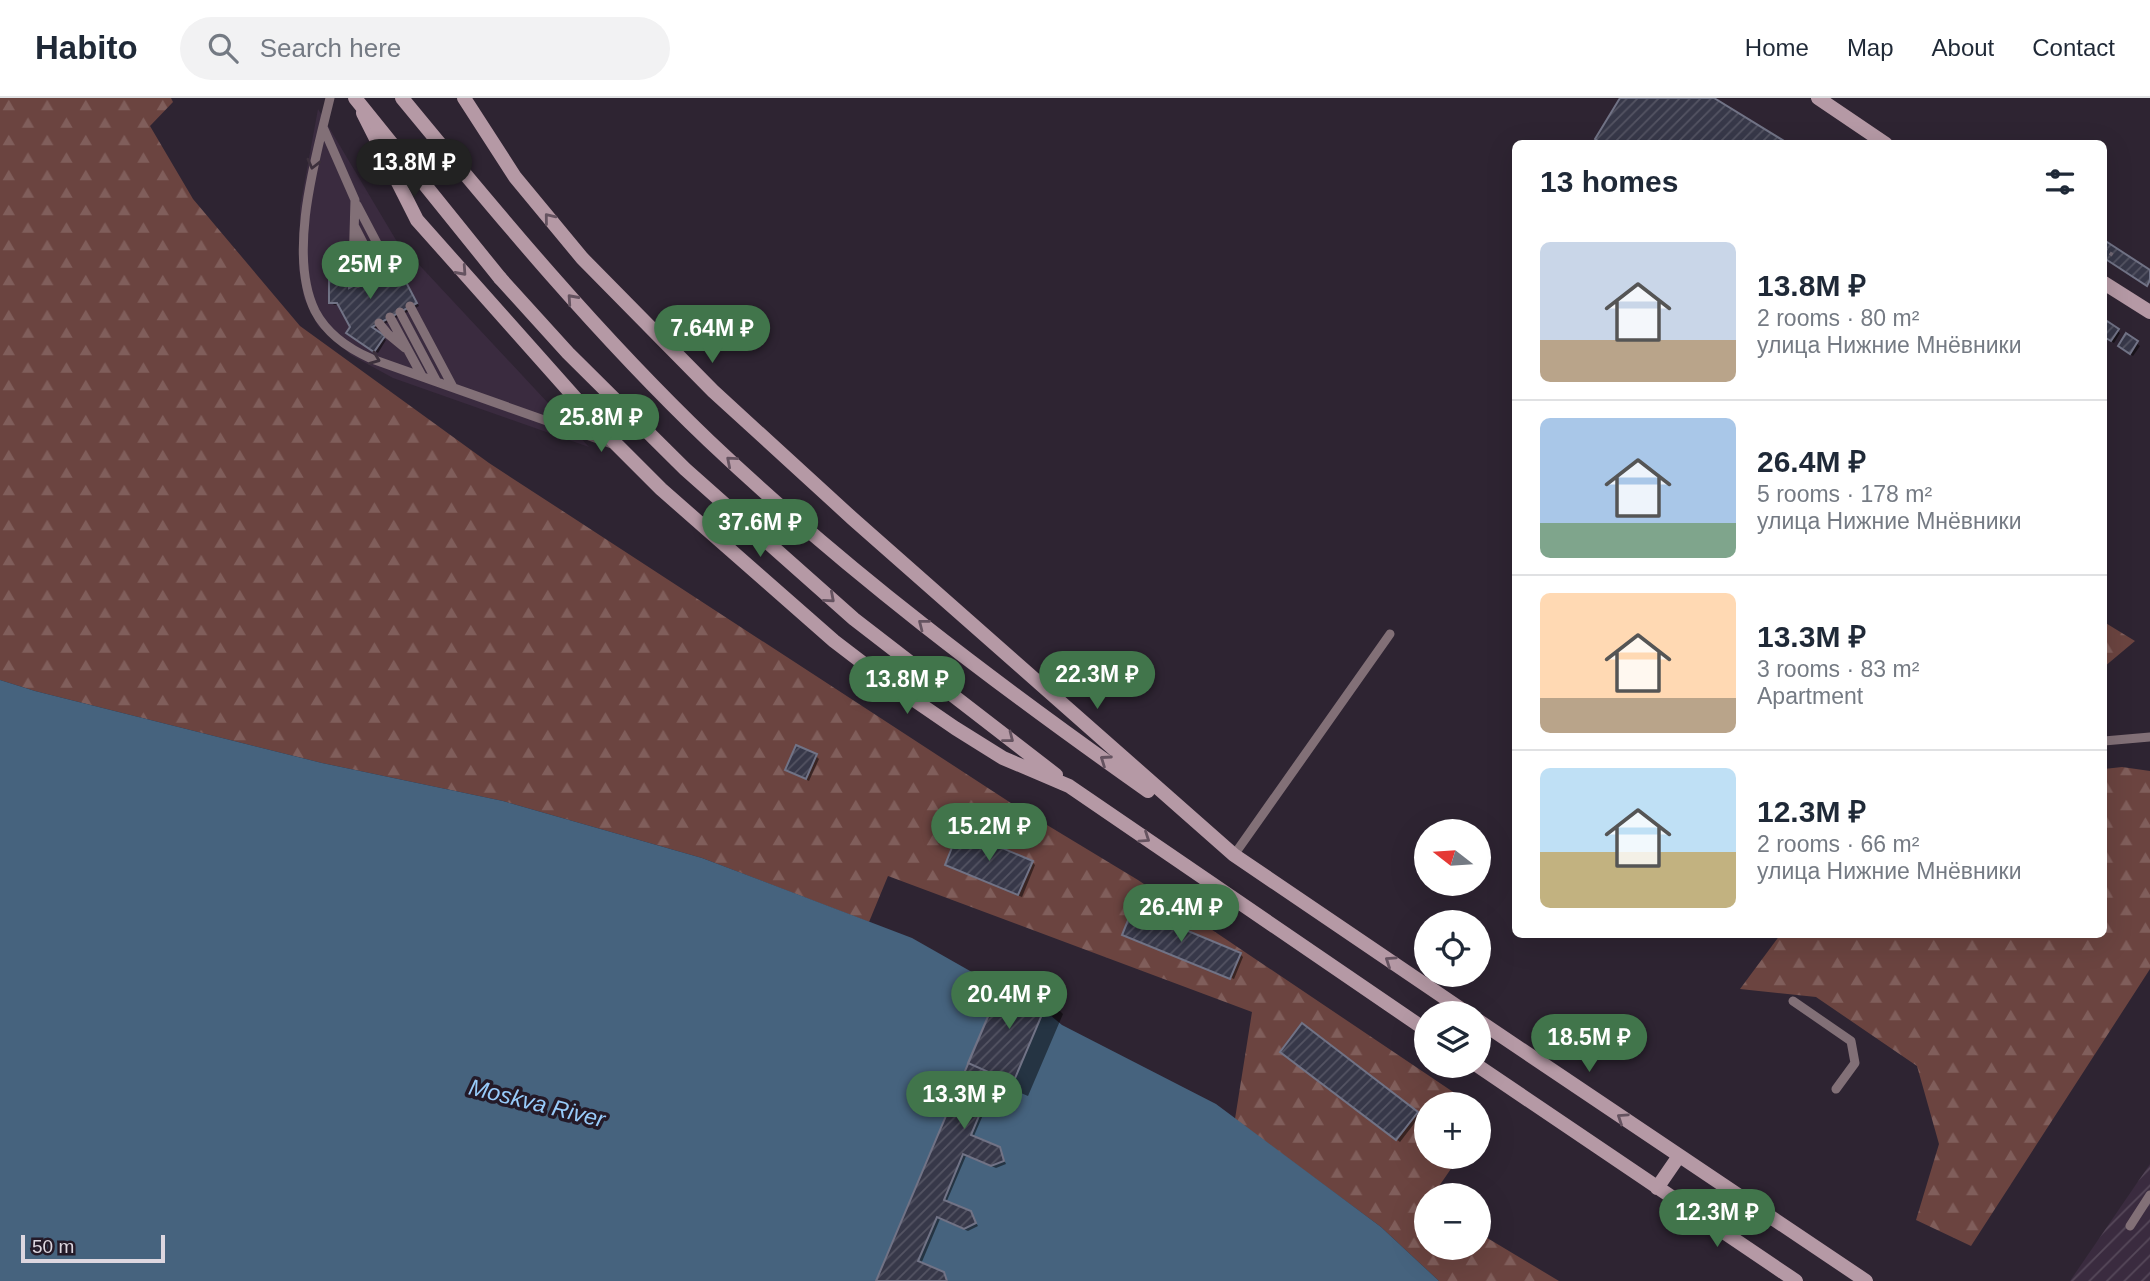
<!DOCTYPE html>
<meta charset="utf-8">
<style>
:root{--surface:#fff;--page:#f2f2f3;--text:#1f2937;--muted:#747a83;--line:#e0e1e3;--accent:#41754b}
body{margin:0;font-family:Arial,sans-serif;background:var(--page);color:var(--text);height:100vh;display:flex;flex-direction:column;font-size:26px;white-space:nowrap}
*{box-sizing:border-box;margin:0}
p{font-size:23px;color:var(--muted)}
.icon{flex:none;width:38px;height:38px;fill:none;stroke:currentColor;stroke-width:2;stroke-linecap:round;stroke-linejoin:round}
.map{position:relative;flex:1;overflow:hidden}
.details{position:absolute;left:1512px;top:42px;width:595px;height:798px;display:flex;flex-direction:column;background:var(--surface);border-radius:10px;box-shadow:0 7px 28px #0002}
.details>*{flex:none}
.needle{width:46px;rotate:287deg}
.controls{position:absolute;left:1414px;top:721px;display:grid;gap:14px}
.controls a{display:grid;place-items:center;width:77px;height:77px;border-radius:50%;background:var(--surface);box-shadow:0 7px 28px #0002;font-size:35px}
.scale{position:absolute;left:21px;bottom:18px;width:144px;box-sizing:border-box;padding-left:7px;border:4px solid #ddd7e0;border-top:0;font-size:19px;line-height:24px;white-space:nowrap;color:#ddd7e0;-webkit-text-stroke:5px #241a28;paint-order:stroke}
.price{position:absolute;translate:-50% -60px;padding:0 16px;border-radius:24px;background:var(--accent);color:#fff;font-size:23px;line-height:46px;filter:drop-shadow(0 2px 4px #0008)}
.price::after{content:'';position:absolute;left:50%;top:42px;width:21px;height:16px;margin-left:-10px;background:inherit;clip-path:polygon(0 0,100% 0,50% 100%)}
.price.on{background:#222;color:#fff}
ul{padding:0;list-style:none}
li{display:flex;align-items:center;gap:21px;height:175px;padding:0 28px}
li+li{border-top:2px solid var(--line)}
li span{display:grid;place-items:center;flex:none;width:196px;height:140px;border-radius:10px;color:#555}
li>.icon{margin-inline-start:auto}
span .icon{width:84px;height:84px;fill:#fffc;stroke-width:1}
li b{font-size:30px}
h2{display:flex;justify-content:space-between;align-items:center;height:84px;padding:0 28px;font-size:30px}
header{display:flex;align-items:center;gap:42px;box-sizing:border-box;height:98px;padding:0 35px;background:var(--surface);border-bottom:2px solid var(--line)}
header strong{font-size:33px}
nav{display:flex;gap:38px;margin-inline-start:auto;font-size:24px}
.search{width:490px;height:63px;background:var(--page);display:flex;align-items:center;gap:18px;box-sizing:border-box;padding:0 24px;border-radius:38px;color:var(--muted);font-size:26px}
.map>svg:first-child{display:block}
.built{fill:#3a2b3f}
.industrial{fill:url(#industrial-furrows)}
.forest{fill:url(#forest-firs)}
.water{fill:#46637e}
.shadow{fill:#0007}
.building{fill:url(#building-hatch);stroke:#717386;stroke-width:2}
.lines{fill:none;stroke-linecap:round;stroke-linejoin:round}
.path{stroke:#716874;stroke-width:3.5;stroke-dasharray:3.5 3.5;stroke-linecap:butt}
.lane{stroke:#827077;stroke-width:9}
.secondary{stroke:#b599a5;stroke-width:14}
.secondary-bridge{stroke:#b599a5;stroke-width:14}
.oneway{stroke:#3c303c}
.oneway2{stroke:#655360}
.labels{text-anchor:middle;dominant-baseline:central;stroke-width:7;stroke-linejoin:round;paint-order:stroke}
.water-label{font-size:23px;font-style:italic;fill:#98cbfa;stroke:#241a28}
</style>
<header>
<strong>Habito</strong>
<div class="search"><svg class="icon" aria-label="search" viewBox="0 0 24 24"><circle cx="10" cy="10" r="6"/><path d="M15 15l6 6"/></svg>Search here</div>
<nav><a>Home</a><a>Map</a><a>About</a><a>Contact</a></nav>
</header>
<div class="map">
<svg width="2150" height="1183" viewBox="0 0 2150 1183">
<defs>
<pattern id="industrial-furrows" width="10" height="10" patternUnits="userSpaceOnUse" patternTransform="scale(1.75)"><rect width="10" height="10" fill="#3a2b3f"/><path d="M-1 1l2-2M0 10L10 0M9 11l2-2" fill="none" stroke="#56495a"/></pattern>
<pattern id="forest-firs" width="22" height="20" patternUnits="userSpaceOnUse" patternTransform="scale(1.75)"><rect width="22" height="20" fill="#6b4440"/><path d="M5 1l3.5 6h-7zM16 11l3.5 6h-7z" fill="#805e5b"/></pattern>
<pattern id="building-hatch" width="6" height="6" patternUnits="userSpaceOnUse" patternTransform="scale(1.75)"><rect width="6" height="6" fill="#373849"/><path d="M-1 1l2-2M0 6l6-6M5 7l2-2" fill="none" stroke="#545463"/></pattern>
</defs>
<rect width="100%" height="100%" fill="#2e2432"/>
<path class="built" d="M318,11L396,142L589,349L393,280L351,257L318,228L304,200L299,171L300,109Z"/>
<path class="industrial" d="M2150,1066V1183H2070Z"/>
<path class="forest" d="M0,0H171L173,4L150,28L193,101L300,228L489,365L1014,707L1138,782L1471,1006H1426V1059H1459L1433,1097H1426V1150H1479V1135L1559,1183H1439L1381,1129L1235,1021L1252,914L888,778L869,824L702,760L503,703L322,665L35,593L0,582Z
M2104,524L2135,543L2104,569Z
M2122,669L2150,673V871L1971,1148L1916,1122L1939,1046L1917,968L1816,899L1740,891L1780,837L2104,836V671Z"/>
<path class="water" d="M0,582L35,593L322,665L503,703L702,760L912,840L1000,890L1044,912L1062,927L1216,1006L1381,1129L1439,1183H0Z"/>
<path class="shadow" d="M398,170L419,208L373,232L386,242L378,255L351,237L352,229L340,207H334L331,204L348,171L351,174V191Z
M2104,223L2120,235L2114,245L2104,238Z
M2127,238L2140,248L2133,258L2123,251Z
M816,658L819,661L809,683L787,672Z
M1032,764L1035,767L1022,799L947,767Z
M1125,836L1240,856L1243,859L1234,881Z
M1005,883L1048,901L1063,916L1028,998L997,985L973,1040L999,1051L1006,1066L996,1070L966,1058L946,1105L970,1115L978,1128L968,1133L940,1121L921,1166L943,1176L948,1183H877Z
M1285,957L1417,1015L1420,1018L1400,1044Z"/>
<path class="building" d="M1620,0H1714L1789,46H1598L1599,44L1595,41Z
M2104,142L2150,172V182L2147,188L2104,160Z
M396,165L417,205L372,229L385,238L374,254L346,235L350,229L337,205H329V169H349V190Z
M2104,221L2119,231L2111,243L2104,239Z
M2126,235L2138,243L2130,256L2118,248Z
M796,647L817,656L806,681L785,672Z
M959,732L1033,763L1018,797L945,767Z
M1133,810L1241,855L1230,881L1122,837Z
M1004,881L1049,900L1013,985L996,977L971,1037L1000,1049L1004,1063L991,1068L963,1056L944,1102L971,1113L976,1125L964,1131L937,1119L918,1163L944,1174L947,1183H876Z
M1004,881L1049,900L1013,985L968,965Z
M1302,925L1418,1014L1396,1042L1280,954Z"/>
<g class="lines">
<path class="path" d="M2104,151L2114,158"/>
<path class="lane" d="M330,0C316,58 287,156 315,213C327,236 349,251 372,261L612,346
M323,29L355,102L353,171L358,185
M357,107L389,168
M355,129L378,174
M354,151L369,179
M410,208L453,289
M400,214L437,284
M390,219L422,278
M379,225L388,236L405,250
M2104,643L2150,639
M1234,757L1390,536
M1793,903L1851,943L1855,965L1836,991
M2130,1128L2150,1097"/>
<path class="secondary" d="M402,0C500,119 598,237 709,343C845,472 995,585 1148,693
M464,0L515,79L582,160L713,293L853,421L1234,757L1467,915
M1818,0L1886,46
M363,15L417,122L617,347L661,391L834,543L885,582L955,630L1003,660L1069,688L1426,932
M500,180L568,255L685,371L854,521L1056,677
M2104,185L2150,214
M1479,923L1866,1183
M1478,968L1796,1183
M1657,1090L1679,1058"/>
<path class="secondary-bridge" d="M355,0L500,180"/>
</g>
<defs><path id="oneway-chevron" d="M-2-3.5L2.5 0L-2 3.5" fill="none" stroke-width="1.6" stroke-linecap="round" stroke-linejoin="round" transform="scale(1.75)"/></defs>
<g class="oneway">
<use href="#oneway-chevron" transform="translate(313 66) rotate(104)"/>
<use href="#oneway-chevron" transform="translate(375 261) rotate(21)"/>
</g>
<g class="oneway2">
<use href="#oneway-chevron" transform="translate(549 120) rotate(-129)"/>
<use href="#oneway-chevron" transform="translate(462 173) rotate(48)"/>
<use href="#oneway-chevron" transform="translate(572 201) rotate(-132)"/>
<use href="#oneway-chevron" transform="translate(731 363) rotate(-139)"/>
<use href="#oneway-chevron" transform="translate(830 500) rotate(41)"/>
<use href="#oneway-chevron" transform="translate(923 526) rotate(-142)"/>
<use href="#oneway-chevron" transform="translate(1009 640) rotate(38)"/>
<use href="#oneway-chevron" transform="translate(1105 662) rotate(-145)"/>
<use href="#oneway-chevron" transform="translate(1145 740) rotate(34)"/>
<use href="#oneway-chevron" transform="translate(1390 863) rotate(-146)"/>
<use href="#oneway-chevron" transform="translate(1622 1020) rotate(-146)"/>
</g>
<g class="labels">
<g class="water-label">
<text transform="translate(537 1005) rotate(14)">Moskva River</text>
</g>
</g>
</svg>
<div class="controls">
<a><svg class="needle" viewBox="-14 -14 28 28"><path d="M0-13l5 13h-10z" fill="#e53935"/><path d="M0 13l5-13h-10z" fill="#747a83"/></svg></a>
<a><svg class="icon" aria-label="locate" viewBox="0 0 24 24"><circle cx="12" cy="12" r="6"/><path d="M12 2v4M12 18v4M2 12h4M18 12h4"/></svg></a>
<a><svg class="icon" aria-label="layers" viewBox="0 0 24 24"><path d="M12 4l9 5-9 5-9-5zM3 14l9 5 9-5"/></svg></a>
<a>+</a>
<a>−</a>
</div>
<div class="scale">50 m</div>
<b class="price on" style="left:414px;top:101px">13.8M ₽</b>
<b class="price" style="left:370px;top:203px">25M ₽</b>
<b class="price" style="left:712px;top:267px">7.64M ₽</b>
<b class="price" style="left:601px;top:356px">25.8M ₽</b>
<b class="price" style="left:760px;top:461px">37.6M ₽</b>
<b class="price" style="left:1097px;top:613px">22.3M ₽</b>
<b class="price" style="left:907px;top:618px">13.8M ₽</b>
<b class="price" style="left:989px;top:765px">15.2M ₽</b>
<b class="price" style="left:1181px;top:846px">26.4M ₽</b>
<b class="price" style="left:1009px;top:933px">20.4M ₽</b>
<b class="price" style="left:1589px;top:976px">18.5M ₽</b>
<b class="price" style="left:964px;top:1033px">13.3M ₽</b>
<b class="price" style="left:1717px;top:1151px">12.3M ₽</b>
<section class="details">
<h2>13 homes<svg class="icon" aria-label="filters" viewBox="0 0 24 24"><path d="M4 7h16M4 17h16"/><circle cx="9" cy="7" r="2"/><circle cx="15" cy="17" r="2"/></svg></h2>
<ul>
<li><span style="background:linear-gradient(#c9d6e8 70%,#b9a48a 0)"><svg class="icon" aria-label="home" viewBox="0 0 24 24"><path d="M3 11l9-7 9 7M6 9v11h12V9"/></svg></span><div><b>13.8M ₽</b><p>2 rooms · 80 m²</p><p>улица Нижние Мнёвники</p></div></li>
<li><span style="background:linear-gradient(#a9c7e8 75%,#7fa58c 0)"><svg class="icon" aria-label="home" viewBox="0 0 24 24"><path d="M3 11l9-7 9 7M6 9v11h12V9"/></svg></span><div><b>26.4M ₽</b><p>5 rooms · 178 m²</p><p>улица Нижние Мнёвники</p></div></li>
<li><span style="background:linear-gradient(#ffd9b3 75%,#b9a48a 0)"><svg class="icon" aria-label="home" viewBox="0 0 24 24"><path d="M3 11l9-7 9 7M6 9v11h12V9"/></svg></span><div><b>13.3M ₽</b><p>3 rooms · 83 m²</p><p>Apartment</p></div></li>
<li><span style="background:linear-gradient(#bfe0f5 60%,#c2b280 0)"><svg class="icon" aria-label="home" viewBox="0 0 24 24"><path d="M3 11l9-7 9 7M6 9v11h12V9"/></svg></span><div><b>12.3M ₽</b><p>2 rooms · 66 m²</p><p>улица Нижние Мнёвники</p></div></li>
</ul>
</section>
</div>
